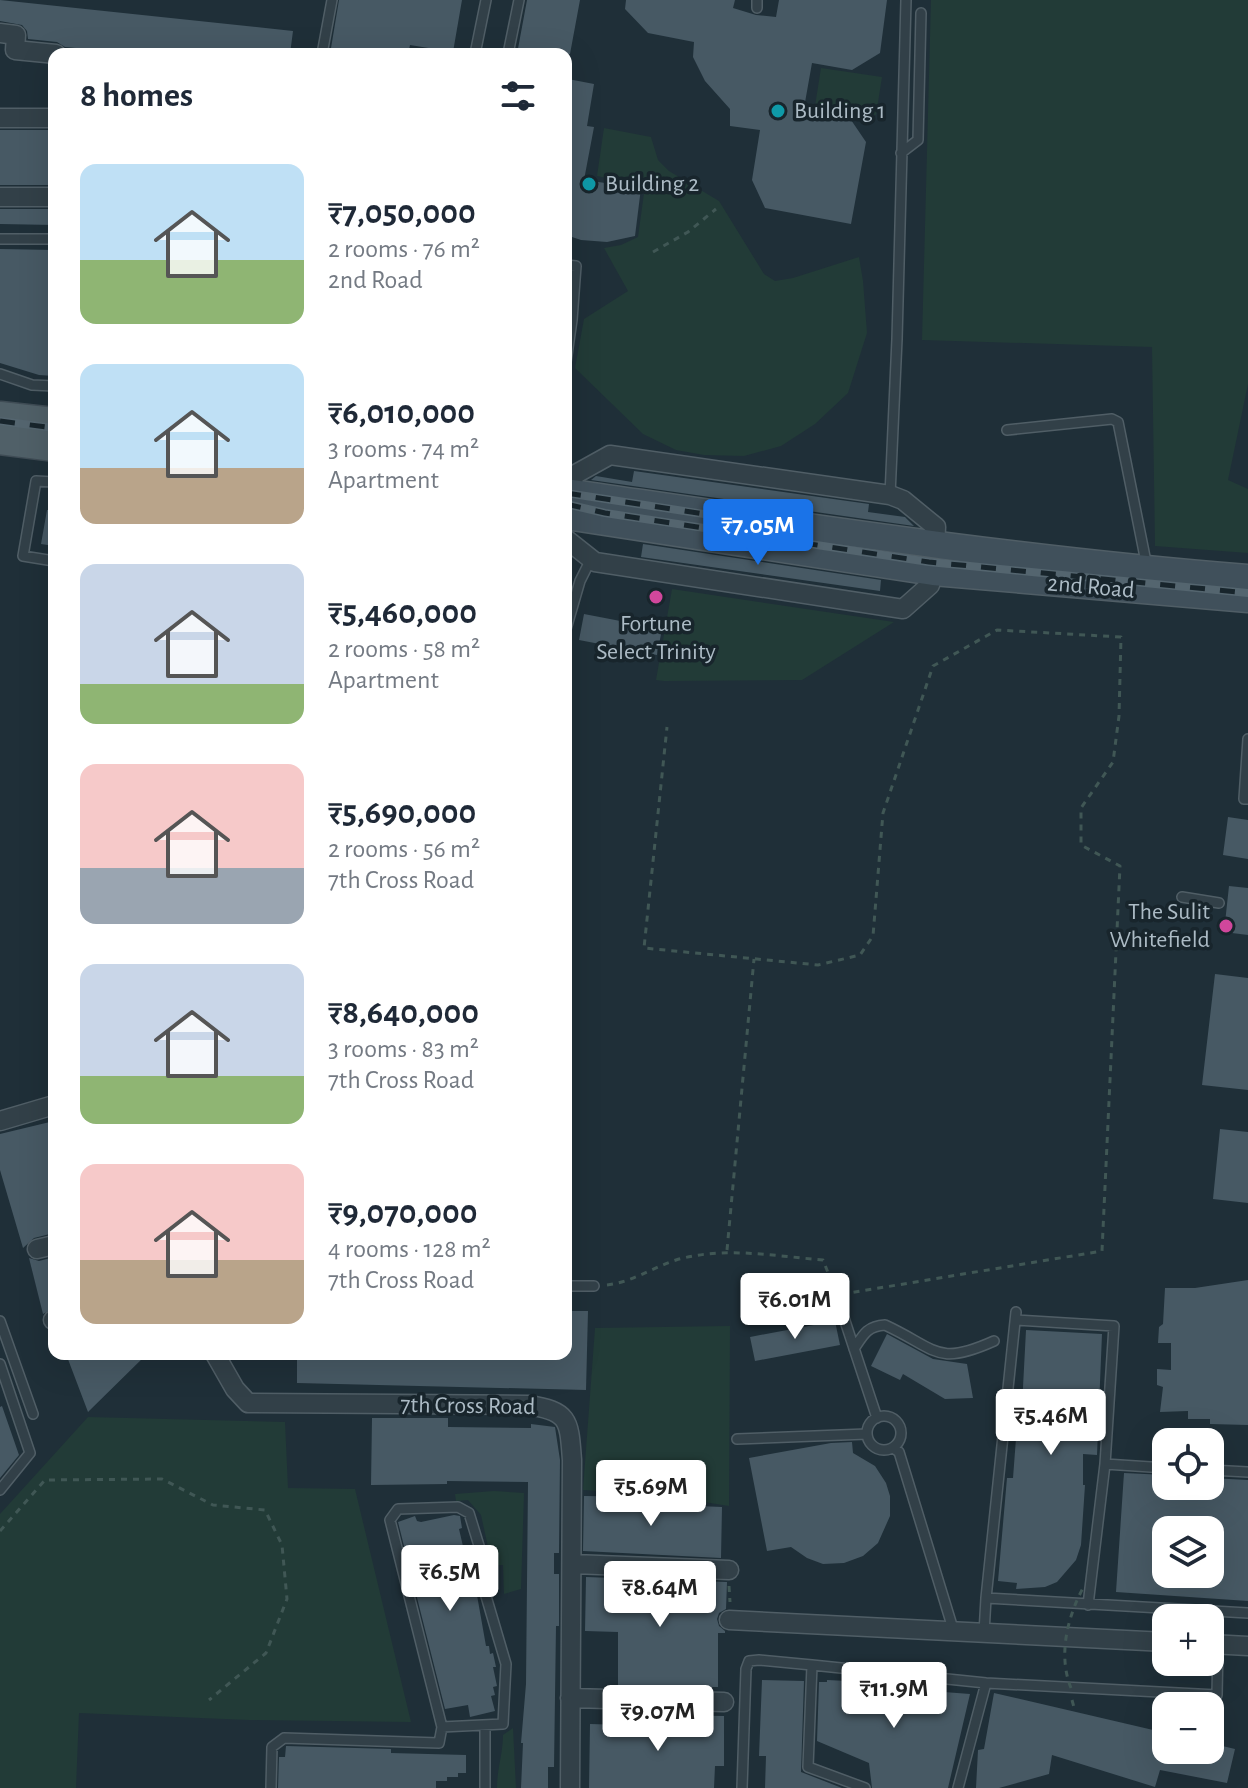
<!DOCTYPE html>
<meta charset="utf-8">
<style>
:root{--surface:#fff;--page:#f2f2f3;--text:#1f2937;--muted:#747a83;--accent:#1a73e8}
body{margin:0;font-family:"Alegreya Sans",sans-serif;background:var(--page);color:var(--text);height:100vh;display:flex;flex-direction:column;font-size:30px;white-space:nowrap}
*{box-sizing:border-box;margin:0}
p{font-size:26px;color:var(--muted)}
.icon{flex:none;width:44px;height:44px;fill:none;stroke:currentColor;stroke-width:2;stroke-linecap:round;stroke-linejoin:round}
.map{position:relative;flex:1;overflow:hidden}
.sheet{position:absolute;left:48px;top:48px;width:524px;height:1312px;display:flex;flex-direction:column;background:var(--surface);border-radius:16px;box-shadow:0 8px 32px #0002}
.sheet>*{flex:none}
.fabs{position:absolute;left:1152px;top:1428px;display:grid;gap:16px}
.fabs a{display:grid;place-items:center;width:72px;height:72px;border-radius:16px;background:var(--surface);box-shadow:0 8px 32px #0002;font-size:40px}
.price{position:absolute;translate:-50% -68px;padding:0 18px;border-radius:8px;background:#fff;color:#222;font-size:26px;line-height:52px;filter:drop-shadow(0 2px 4px #0008)}
.price::after{content:'';position:absolute;left:50%;top:48px;width:24px;height:18px;margin-left:-12px;background:inherit;clip-path:polygon(0 0,100% 0,50% 100%)}
.price.selected{background:var(--accent);color:#fff}
ul{padding:0;list-style:none}
li{display:flex;align-items:center;gap:24px;height:200px;padding:0 32px}
li span{display:grid;place-items:center;flex:none;width:224px;height:160px;border-radius:16px;color:#555}
li>.icon{margin-inline-start:auto}
span .icon{width:96px;height:96px;fill:#fffc;stroke-width:1}
li b{font-size:34px}
h2{display:flex;justify-content:space-between;align-items:center;height:96px;padding:0 32px;font-size:34px}
.map>svg:first-child{display:block}
.green{fill:#223b37}
.building{fill:#475964;fill-rule:evenodd}
.lines{fill:none;stroke-linecap:round;stroke-linejoin:round}
.service-casing{stroke:#505e66;stroke-width:12}
.minor-casing{stroke:#505e66;stroke-width:21}
.secondary-casing{stroke:#505e66;stroke-width:29}
.primary-casing{stroke:#3f4c55;stroke-width:33}
.path{stroke:#405755;stroke-width:3;stroke-dasharray:6 6;stroke-linecap:butt}
.service{stroke:#324048;stroke-width:9}
.minor{stroke:#324048;stroke-width:18}
.secondary{stroke:#40505b;stroke-width:26}
.primary{stroke:#506068;stroke-width:30}
.rail-casing{stroke:#54656f;stroke-width:8}
.rail{stroke:#18252c;stroke-width:5;stroke-dasharray:15;stroke-linecap:butt}
.path-bridge{stroke:#405755;stroke-width:3;stroke-dasharray:6 6;stroke-linecap:butt}
.culture-dot{fill:#0f9aa8;stroke:#18252c;stroke-width:3}
.hotel-dot{fill:#d1479c;stroke:#18252c;stroke-width:3}
.labels{text-anchor:middle;dominant-baseline:central;stroke-width:7;stroke-linejoin:round;paint-order:stroke}
.poi-label{font-size:24px;fill:#acbbc5;stroke:#18252c;text-anchor:start}
.street-label{font-size:24px;fill:#acbbc5;stroke:#18252c}
</style>
<div class="map">
<svg width="1248" height="1788" viewBox="0 0 1248 1788">
<rect width="100%" height="100%" fill="#1f2f38"/>
<path class="green" d="M931,0H1248V384L1228,480L1248,489V553L1155,546L1152,347L922,340Z
M821,68L882,77L876,115L815,106Z
M604,128L651,137L658,160L669,171L719,201L764,274L775,281L793,278L859,257L863,281L867,333L848,393L815,424L781,446L744,456L704,455L676,450L643,434L575,368L584,319L628,291L604,248L621,245L638,237L645,186L597,176Z
M672,589L894,622L802,680L664,681L656,680Z
M730,1326L729,1506L654,1494L583,1490L595,1328Z
M88,1417L285,1422L288,1488L355,1489L411,1722L249,1720L79,1713L76,1788H0V1514Z
M494,1491L524,1493L521,1589L504,1594L503,1565H492L481,1515L468,1500L456,1501L455,1494Z
M513,1728L516,1788H497C497,1769 503,1753 503,1735Z"/>
<path class="building" d="M0,0L293,31L290,54H139L65,47L57,42L28,39L27,31L22,25L0,21Z
M339,0H462L453,52L410,45L408,54H330Z
M527,0H580L570,54H517Z
M626,0H735L733,8L756,15L776,17L779,0H887L880,53L852,70L812,63L804,108L847,114L866,142L851,224L765,208L752,180L760,130L730,126V109L705,81L693,57L694,42L648,33L625,9Z
M568,79L594,84L587,126L594,127L584,180L641,188L635,236L607,242L581,240L566,235Z
M0,130H54V185H0Z
M0,209H54V225L0,224Z
M0,249L54,250V376L39,375L0,363Z
M634,471L869,504L868,512L905,517L914,526L591,480L596,476L632,482Z
M47,510H54V546L41,544Z
M643,544L881,580L880,591L641,557Z
M584,614L662,629L657,655L579,640Z
M1228,817L1248,820V859L1223,855Z
M1229,886L1248,888V935L1224,932Z
M1215,974L1248,978V1090L1202,1085Z
M54,1121V1233L34,1238L23,1248L0,1170V1134Z
M1220,1129L1248,1132V1203L1213,1199Z
M54,1257V1308L43,1314L29,1258L39,1261Z
M1248,1280V1425L1210,1424V1419H1188V1411L1160,1412L1163,1387L1157,1385V1369L1171,1370V1343H1158L1159,1327L1163,1324L1165,1288H1195Z
M566,1311H588L586,1390L297,1383V1354H566Z
M835,1321L840,1345L755,1361L750,1337Z
M1026,1330L1102,1334L1097,1455L1083,1454V1485H1085L1081,1545L1076,1560L1057,1582L1045,1587L1016,1589L1017,1583L998,1581L1007,1478H1013L1017,1425H1021Z
M887,1334L933,1359L967,1364L973,1398L945,1399L903,1374L900,1380L871,1366Z
M66,1354H147L88,1412Z
M2,1406L19,1455L0,1478V1407Z
M372,1418H448V1427L531,1428V1424L555,1427L560,1460L559,1553H554V1574H559V1626H556L554,1767H548V1788H521L523,1743H521L526,1684L528,1482L447,1481V1484L371,1485Z
M852,1442L853,1453L875,1466L886,1483L890,1496V1516L878,1543L863,1556L844,1563L823,1564L807,1558L791,1547L767,1551L749,1458L831,1443Z
M1124,1473L1166,1475V1486H1210V1478L1248,1480V1601L1116,1592ZM1166,1530H1210V1574H1166Z
M584,1496L652,1497V1504L722,1507L721,1558L583,1551Z
M454,1515L460,1516L462,1528L459,1529L472,1585L475,1584L486,1646H489L490,1654L493,1653L496,1667H493L497,1686L493,1687L495,1695L491,1696L495,1711L470,1717L468,1705L445,1709L398,1522L415,1516L417,1521L421,1522Z
M586,1577L727,1582L726,1609L719,1613L717,1619L719,1626L725,1631V1633H718V1687H618V1632L585,1631Z
M762,1680L804,1681L801,1772L842,1788H765L766,1756H759Z
M827,1680L930,1685L944,1686V1692L970,1694L948,1788H872L869,1763L817,1741L819,1682H827Z
M994,1693L1166,1733V1750H1210V1743L1235,1749L1227,1783L1160,1770L1155,1787L1052,1755L1049,1774L999,1788H976L978,1750L984,1749Z
M658,1715L724,1716V1766H715L714,1788H589L590,1724L658,1726Z
M286,1746L391,1749V1753L466,1755V1773H458V1777H447V1781H436V1788H278L279,1757H285Z"/>
<g class="lines">
<defs>
<path id="service" d="M757,8V0
M322,54L332,0
M475,54L486,0
M508,54L519,0
M901,153L918,140L921,13
M0,239H54
M566,265L576,266L572,320L566,362
M0,374L32,385L54,386
M1007,430L1112,419L1118,422L1147,567
M54,482L36,481L23,556L54,561
M890,495L897,339L906,0
M566,629L580,581L591,559
M1248,739L1244,799H1248
M1182,897L1219,903
M566,1286H594
M1016,1312L986,1598L1248,1613
M844,1318L877,1418
M1016,1320L1114,1326L1105,1464L1088,1605
M0,1321L33,1414
M854,1349C863,1335 867,1326 885,1325C937,1349 936,1367 994,1341
M0,1364L30,1453L0,1490
M867 1433a17 17 0 1 1 34 0a17 17 0 1 1-34 0Z
M737,1439L867,1434
M893,1448L899,1452L954,1632
M1105,1464L1166,1468
M1210,1470L1248,1472
M984,1633L986,1598
M485,1726V1788
M271,1788L272,1747L284,1738L439,1743L442,1727L390,1520L398,1509L458,1507L469,1513L484,1562L483,1586L506,1664L503,1724L442,1727
M742,1788L746,1669L749,1661L759,1660L812,1665
M865,1788L808,1767L812,1665L986,1683L1217,1695L1218,1645
M958,1788L986,1683"/>
<path id="minor" d="M0,33L16,35L15,50L56,54
M0,118H54
M0,197H54
M572,493L574,475L610,455L890,495L903,500L936,527L935,546
M566,539L595,562L903,609L930,585L933,572
M0,1121L54,1105
M37,1249L54,1245
M53,1320H54
M215,1354L235,1389L248,1403L528,1405C570,1411 569,1421 572,1460L570,1788
M573,1564L729,1570
M729,1620L1166,1642
M1210,1644L1248,1646
M570,1698L724,1702"/>
<path id="secondary" d="M566,492C793,525 1019,560 1248,578
M566,516L933,572L1248,599"/>
<path id="primary" d="M0,417L54,423
M0,439L54,446"/>
</defs>
<use href="#service" class="service-casing"/>
<use href="#minor" class="minor-casing"/>
<use href="#secondary" class="secondary-casing"/>
<use href="#primary" class="primary-casing"/>
<path class="path" d="M653,252L688,232L716,209
M727,1250L754,959
M607,1285C632,1282 652,1268 676,1260C724,1246 774,1256 823,1260L837,1295L1102,1251L1120,866L1081,845V808L1113,762L1119,716L1121,637L997,630L933,666L883,813L873,936L860,955L818,965L644,948L667,727
M0,1531L45,1480L162,1479L213,1505L265,1510L282,1545L287,1599L266,1653L209,1700
M729,1586L730,1602
M1072,1700L1075,1711"/>
<use href="#service" class="service"/>
<use href="#minor" class="minor"/>
<use href="#secondary" class="secondary"/>
<use href="#primary" class="primary"/>
<defs>
<path id="rail" d="M0,421L54,428
M566,493L776,525
M566,504L605,513L929,562L1248,593"/>
</defs>
<use href="#rail" class="rail-casing"/>
<use href="#rail" class="rail"/>
<path class="path-bridge" d="M1071,1688C1058,1656 1067,1618 1083,1588"/>
</g>
<g class="culture-dot">
<circle cx="778" cy="111" r="8"/>
<circle cx="589" cy="184" r="8"/>
</g>
<g class="hotel-dot">
<circle cx="656" cy="597" r="8"/>
<circle cx="1226" cy="926" r="8"/>
</g>
<g class="labels">
<g class="poi-label">
<text x="794" y="111">Building 1</text>
<text x="605" y="184">Building 2</text>
<text x="656" y="624" text-anchor="middle">Fortune<tspan x="656" dy="28">Select Trinity</tspan></text>
<text x="1210" y="912" text-anchor="end">The Sulit<tspan x="1210" dy="28">Whitefield</tspan></text>
</g>
<g class="street-label">
<text transform="translate(1091 587) rotate(5)">2nd Road</text>
<text transform="translate(468 1406) rotate(1)">7th Cross Road</text>
</g>
</g>
</svg>
<div class="fabs">
<a><svg class="icon" aria-label="locate" viewBox="0 0 24 24"><circle cx="12" cy="12" r="6"/><path d="M12 2v4M12 18v4M2 12h4M18 12h4"/></svg></a>
<a><svg class="icon" aria-label="layers" viewBox="0 0 24 24"><path d="M12 4l9 5-9 5-9-5zM3 14l9 5 9-5"/></svg></a>
<a>+</a>
<a>−</a>
</div>
<b class="price selected" style="left:758px;top:567px">₹7.05M</b>
<b class="price" style="left:795px;top:1341px">₹6.01M</b>
<b class="price" style="left:1051px;top:1457px">₹5.46M</b>
<b class="price" style="left:651px;top:1528px">₹5.69M</b>
<b class="price" style="left:450px;top:1613px">₹6.5M</b>
<b class="price" style="left:660px;top:1629px">₹8.64M</b>
<b class="price" style="left:894px;top:1730px">₹11.9M</b>
<b class="price" style="left:658px;top:1753px">₹9.07M</b>
<section class="sheet">
<h2>8 homes<svg class="icon" aria-label="filters" viewBox="0 0 24 24"><path d="M4 7h16M4 17h16"/><circle cx="9" cy="7" r="2"/><circle cx="15" cy="17" r="2"/></svg></h2>
<ul>
<li><span style="background:linear-gradient(#bfe0f5 60%,#8fb573 0)"><svg class="icon" aria-label="home" viewBox="0 0 24 24"><path d="M3 11l9-7 9 7M6 9v11h12V9"/></svg></span><div><b>₹7,050,000</b><p>2 rooms · 76 m²</p><p>2nd Road</p></div></li>
<li><span style="background:linear-gradient(#bfe0f5 65%,#b9a48a 0)"><svg class="icon" aria-label="home" viewBox="0 0 24 24"><path d="M3 11l9-7 9 7M6 9v11h12V9"/></svg></span><div><b>₹6,010,000</b><p>3 rooms · 74 m²</p><p>Apartment</p></div></li>
<li><span style="background:linear-gradient(#c9d6e8 75%,#8fb573 0)"><svg class="icon" aria-label="home" viewBox="0 0 24 24"><path d="M3 11l9-7 9 7M6 9v11h12V9"/></svg></span><div><b>₹5,460,000</b><p>2 rooms · 58 m²</p><p>Apartment</p></div></li>
<li><span style="background:linear-gradient(#f6c9c9 65%,#9aa5b1 0)"><svg class="icon" aria-label="home" viewBox="0 0 24 24"><path d="M3 11l9-7 9 7M6 9v11h12V9"/></svg></span><div><b>₹5,690,000</b><p>2 rooms · 56 m²</p><p>7th Cross Road</p></div></li>
<li><span style="background:linear-gradient(#c9d6e8 70%,#8fb573 0)"><svg class="icon" aria-label="home" viewBox="0 0 24 24"><path d="M3 11l9-7 9 7M6 9v11h12V9"/></svg></span><div><b>₹8,640,000</b><p>3 rooms · 83 m²</p><p>7th Cross Road</p></div></li>
<li><span style="background:linear-gradient(#f6c9c9 60%,#b9a48a 0)"><svg class="icon" aria-label="home" viewBox="0 0 24 24"><path d="M3 11l9-7 9 7M6 9v11h12V9"/></svg></span><div><b>₹9,070,000</b><p>4 rooms · 128 m²</p><p>7th Cross Road</p></div></li>
</ul>
</section>
</div>
